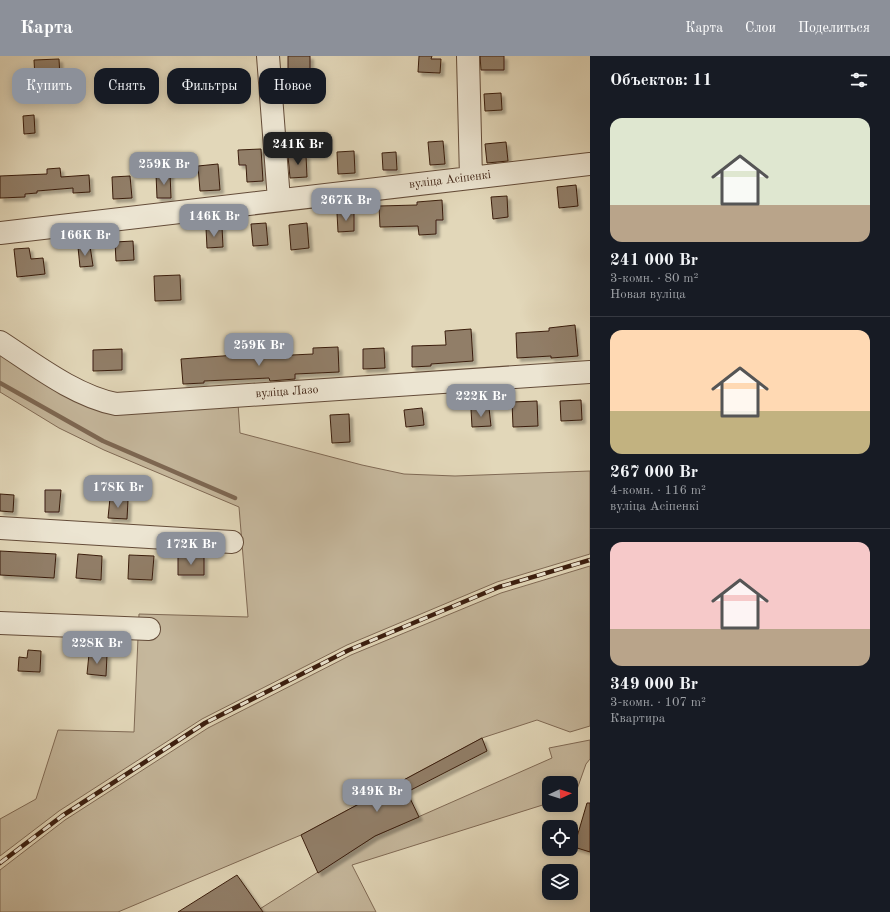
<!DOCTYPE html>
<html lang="ru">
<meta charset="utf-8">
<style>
:root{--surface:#171b24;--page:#242831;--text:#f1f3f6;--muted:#9ea1a6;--line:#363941;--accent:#8c9099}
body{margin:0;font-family:"Old Standard TT",serif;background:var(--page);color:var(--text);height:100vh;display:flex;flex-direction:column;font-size:15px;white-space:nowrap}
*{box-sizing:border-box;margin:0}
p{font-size:13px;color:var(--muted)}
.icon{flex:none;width:22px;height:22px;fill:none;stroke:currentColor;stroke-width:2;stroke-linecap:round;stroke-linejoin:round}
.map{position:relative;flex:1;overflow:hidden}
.details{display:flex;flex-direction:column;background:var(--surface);width:300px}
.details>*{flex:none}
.hud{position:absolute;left:12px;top:12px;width:380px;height:36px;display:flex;gap:8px}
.needle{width:26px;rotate:86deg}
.controls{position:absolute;left:542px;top:720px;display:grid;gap:8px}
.controls a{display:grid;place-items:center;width:36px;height:36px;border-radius:8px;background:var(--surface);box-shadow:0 2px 10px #0003;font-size:20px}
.price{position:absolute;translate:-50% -34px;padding:0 9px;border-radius:8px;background:var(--accent);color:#fff;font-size:13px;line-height:26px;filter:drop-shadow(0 1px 2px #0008)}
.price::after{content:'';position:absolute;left:50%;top:24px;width:12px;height:9px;margin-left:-6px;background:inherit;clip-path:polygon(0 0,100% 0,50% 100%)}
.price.selected{background:#222;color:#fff}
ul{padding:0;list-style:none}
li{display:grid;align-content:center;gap:8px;height:212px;padding:0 20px}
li+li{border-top:1px solid var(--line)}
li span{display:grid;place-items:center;height:124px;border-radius:12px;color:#555}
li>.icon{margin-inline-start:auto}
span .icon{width:72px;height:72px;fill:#fffc;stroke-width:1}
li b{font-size:17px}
h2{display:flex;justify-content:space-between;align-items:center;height:48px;padding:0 20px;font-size:17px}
.tag{padding:0 14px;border-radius:12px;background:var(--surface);box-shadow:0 2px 10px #0003;font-size:14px;line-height:36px}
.tag.selected{background:var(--accent);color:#fff}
header{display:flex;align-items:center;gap:24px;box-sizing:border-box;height:56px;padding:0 20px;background:var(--accent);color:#fff}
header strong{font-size:19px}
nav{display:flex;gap:22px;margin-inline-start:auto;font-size:14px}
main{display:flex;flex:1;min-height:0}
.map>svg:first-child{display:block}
.green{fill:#c5b79c;stroke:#806a55}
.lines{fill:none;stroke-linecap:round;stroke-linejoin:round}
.stream{stroke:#7d6752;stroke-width:4.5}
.building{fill:#917e67;stroke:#3a1d0e;filter:url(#shadow)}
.minor-casing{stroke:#644c39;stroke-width:24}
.minor{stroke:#ece5d2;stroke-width:22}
.rail-casing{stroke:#3a1d0e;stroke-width:4.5}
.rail{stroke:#ece5d2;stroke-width:3;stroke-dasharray:9;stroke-linecap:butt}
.labels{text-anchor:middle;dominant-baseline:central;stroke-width:4;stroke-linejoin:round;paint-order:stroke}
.street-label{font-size:12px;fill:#3a1d0e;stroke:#ece5d2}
</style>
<header>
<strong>Карта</strong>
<nav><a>Карта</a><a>Слои</a><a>Поделиться</a></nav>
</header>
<main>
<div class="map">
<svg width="590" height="856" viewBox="0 0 590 856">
<defs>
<filter id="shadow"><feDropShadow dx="3.5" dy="3.5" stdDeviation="1" flood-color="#0004"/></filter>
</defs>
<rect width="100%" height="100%" fill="#e2d7b9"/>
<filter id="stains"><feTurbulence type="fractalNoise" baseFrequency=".005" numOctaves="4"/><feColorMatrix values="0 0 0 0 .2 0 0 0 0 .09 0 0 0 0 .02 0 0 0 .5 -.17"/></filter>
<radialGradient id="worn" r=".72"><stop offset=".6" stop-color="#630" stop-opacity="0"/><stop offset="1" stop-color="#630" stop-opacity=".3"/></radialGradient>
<path class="green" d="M0,295L98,351L238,347L240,377L362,409L404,418L455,420L590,415V498L497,526L347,589L202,663L59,755L0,800V763L36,743L58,674L134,676L139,558L248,561L239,451L104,394L59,372L0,336Z
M590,510V670L570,676L537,664L482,682L301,779L118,856H0V814L65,764L208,672L351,599L501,537Z
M590,684V703L586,708L575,739L571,740V727H549V747L352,809L376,856H255L375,780L552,702L549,692Z"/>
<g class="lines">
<path class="stream" d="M0,327L103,385L235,442"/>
</g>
<path class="building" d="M288,0H310V18H288Z
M419,0H432L431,3H441L440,17L418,16Z
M480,0H504V14H481Z
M59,3L60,21L35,22L34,4Z
M501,37L502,54L485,55L484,38Z
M34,59L35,77L24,78L23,60Z
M443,85L445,108L430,109L428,86Z
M506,86L508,105L487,107L485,88Z
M261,93L263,125L247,126L246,109H239L238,94Z
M354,95L355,117L338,118L337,96Z
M396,96L397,114H383L382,97Z
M306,99L307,121L290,122L288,100Z
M218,108L220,134L200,135L198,110Z
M60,112L61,121L89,119L90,136L73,137V132L37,135V137L25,138V141L0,142V120L47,118V113Z
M170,117L171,142H157L156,118Z
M130,120L132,142L113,143L112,121Z
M576,129L578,150L559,152L557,131Z
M507,140L508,161L493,163L491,141Z
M442,144L443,164H436V178L419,179L418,170L380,171L379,150L417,149V146Z
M337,157H354V175L338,176Z
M266,167L268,189L253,190L251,168Z
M307,167L309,192L291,194L289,169Z
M222,171L223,191L207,192L206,172Z
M133,185L134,204L116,205L115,186Z
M90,190L93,210L80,211L78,191Z
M29,192L31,203L43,202L45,218L17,221L14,193Z
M180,219L181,244L155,245L154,220Z
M575,269L578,300L551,302V300L517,302L516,277L549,275V272Z
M471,273L473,305L431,308V310L412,311V290L446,289L445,275Z
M338,291L339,316L295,318V323L270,325L269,322L204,325V327L183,328L181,303L250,298V301L313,298V292Z
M384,292L385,312L363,313V293Z
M122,293V314L93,315V294Z
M581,344L582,364L561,365L560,345Z
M537,345L538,370L513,371L512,346Z
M422,352L424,369L406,371L404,354Z
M489,352L491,370L472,371L471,353Z
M349,358L350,386L332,387L330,359Z
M45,434H61L59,456H45Z
M0,438L14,439L13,456L0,455Z
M110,442L128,444L127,463L108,462Z
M0,495L56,498L54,522L0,519Z
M78,498L102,500L101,524L76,522Z
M129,499L154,500L152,524L128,523Z
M178,500H204V519H178Z
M28,594L41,595L40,616L18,615L19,601L27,602Z
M89,598L107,599L106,620L87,618Z
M482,682L487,695L407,736L419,761L375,780L318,817L301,779Z
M587,747H590V796L574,791Z
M237,819L263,856H178Z"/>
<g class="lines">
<defs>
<path id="minor" d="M268,0L279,144
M468,0L471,122
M0,177L590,108
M0,286C34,308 75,340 116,348L590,316
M0,472L232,486
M0,567L149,573"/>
</defs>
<use href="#minor" class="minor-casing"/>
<use href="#minor" class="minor"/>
<defs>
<path id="rail" d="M0,807L62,760L205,667L349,594L499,531L590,504"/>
</defs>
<use href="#rail" class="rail-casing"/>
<use href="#rail" class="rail"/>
</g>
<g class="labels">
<g class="street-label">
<text transform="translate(450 124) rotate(-7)">вуліца Асіпенкі</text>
<text transform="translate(287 336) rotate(-4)">вуліца Лазо</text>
</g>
</g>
<rect width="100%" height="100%" filter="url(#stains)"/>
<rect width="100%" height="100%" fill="url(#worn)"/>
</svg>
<div class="controls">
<a><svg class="needle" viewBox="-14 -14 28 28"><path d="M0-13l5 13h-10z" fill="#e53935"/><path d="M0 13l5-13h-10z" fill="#9ea1a6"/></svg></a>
<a><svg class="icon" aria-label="locate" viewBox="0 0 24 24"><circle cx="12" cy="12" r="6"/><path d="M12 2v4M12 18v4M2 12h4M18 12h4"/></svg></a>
<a><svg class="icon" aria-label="layers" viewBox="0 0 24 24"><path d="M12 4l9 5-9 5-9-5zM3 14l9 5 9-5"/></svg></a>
</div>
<b class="price selected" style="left:298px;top:110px">241K Br</b>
<b class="price" style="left:164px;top:130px">259K Br</b>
<b class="price" style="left:346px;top:166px">267K Br</b>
<b class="price" style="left:214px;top:182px">146K Br</b>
<b class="price" style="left:85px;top:201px">166K Br</b>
<b class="price" style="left:259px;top:311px">259K Br</b>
<b class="price" style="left:481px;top:362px">222K Br</b>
<b class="price" style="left:118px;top:453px">178K Br</b>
<b class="price" style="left:191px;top:510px">172K Br</b>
<b class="price" style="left:97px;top:609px">228K Br</b>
<b class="price" style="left:377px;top:757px">349K Br</b>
<div class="hud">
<a class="tag selected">Купить</a>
<a class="tag">Снять</a>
<a class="tag">Фильтры</a>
<a class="tag">Новое</a>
</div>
</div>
<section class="details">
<h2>Объектов: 11<svg class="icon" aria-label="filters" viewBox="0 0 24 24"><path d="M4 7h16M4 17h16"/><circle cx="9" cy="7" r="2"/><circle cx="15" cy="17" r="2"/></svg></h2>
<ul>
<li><span style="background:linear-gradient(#dfe7d0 70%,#b9a48a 0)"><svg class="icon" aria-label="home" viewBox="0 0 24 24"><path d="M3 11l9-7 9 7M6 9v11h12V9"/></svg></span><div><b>241 000 Br</b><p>3-комн. · 80 m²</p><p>Новая вуліца</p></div></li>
<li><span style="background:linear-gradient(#ffd9b3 65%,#c2b280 0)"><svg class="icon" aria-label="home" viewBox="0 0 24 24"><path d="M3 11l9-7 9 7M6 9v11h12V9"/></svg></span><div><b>267 000 Br</b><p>4-комн. · 116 m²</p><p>вуліца Асіпенкі</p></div></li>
<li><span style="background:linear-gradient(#f6c9c9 70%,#b9a48a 0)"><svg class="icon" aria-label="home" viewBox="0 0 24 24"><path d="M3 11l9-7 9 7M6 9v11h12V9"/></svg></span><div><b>349 000 Br</b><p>3-комн. · 107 m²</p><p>Квартира</p></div></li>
</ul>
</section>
</main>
